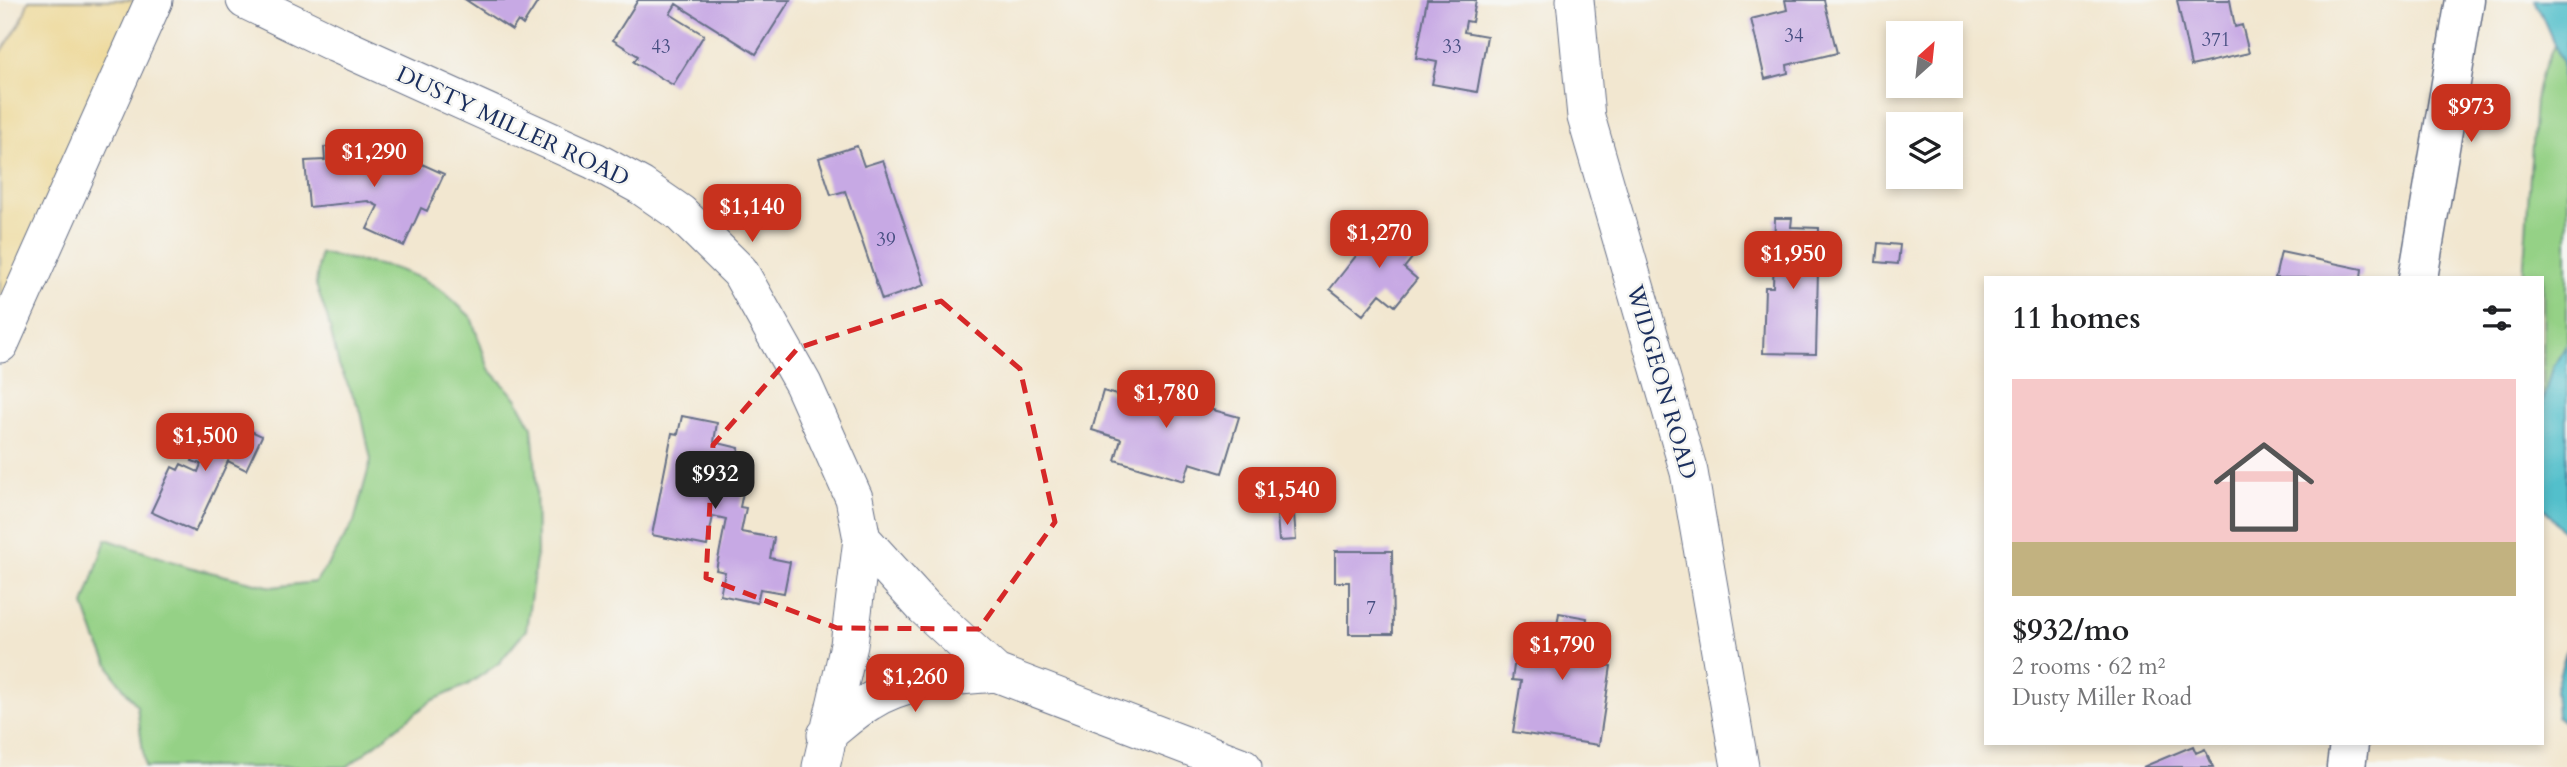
<!DOCTYPE html>
<meta charset="utf-8">
<style>
:root{--surface:#fff;--page:#f6f6f6;--text:#202124;--muted:#757577;--line:#e0e0e0;--accent:#c8321e}
body{margin:0;font-family:Cardo,serif;background:var(--page);color:var(--text);height:100vh;display:flex;flex-direction:column;font-size:26px;white-space:nowrap}
*{box-sizing:border-box;margin:0}
p{font-size:23px;color:var(--muted)}
.icon{flex:none;width:38px;height:38px;fill:none;stroke:currentColor;stroke-width:2;stroke-linecap:round;stroke-linejoin:round}
.map{position:relative;flex:1;overflow:hidden}
.side{position:absolute;left:1984px;top:276px;width:560px;height:469px;display:flex;flex-direction:column;background:var(--surface);border-radius:0px;box-shadow:0 4px 10px #0003}
.side>*{flex:none}
.needle{width:46px;rotate:27deg}
.tools{position:absolute;left:1886px;top:21px;display:grid;gap:14px}
.tools a{display:grid;place-items:center;width:77px;height:77px;border-radius:0px;background:var(--surface);box-shadow:0 4px 10px #0003;font-size:35px}
.price{position:absolute;translate:-50% -60px;padding:0 16px;border-radius:14px;background:var(--accent);color:#fff;font-size:23px;line-height:46px;filter:drop-shadow(0 2px 4px #0008)}
.price::after{content:'';position:absolute;left:50%;top:42px;width:21px;height:16px;margin-left:-10px;background:inherit;clip-path:polygon(0 0,100% 0,50% 100%)}
.price.selected{background:#222;color:#fff}
ul{padding:0;list-style:none}
li{display:grid;align-content:center;gap:14px;height:371px;padding:0 28px}
li+li{border-top:2px solid var(--line)}
li span{display:grid;place-items:center;height:217px;border-radius:0px;color:#555}
li>.icon{margin-inline-start:auto}
span .icon{width:126px;height:126px;fill:#fffc;stroke-width:1}
li b{font-size:30px}
h2{display:flex;justify-content:space-between;align-items:center;height:84px;padding:0 28px;font-size:30px}
.map>svg:first-child{display:block}
.green{fill:#95d186;stroke:#588072;stroke-width:2}
.sand{fill:#eeda9e;stroke:#84847e;stroke-width:2}
.water{fill:#52bfcb;stroke:#367794;stroke-width:2}
.building{fill:#c7a9e4}
.lines{fill:none;stroke-linecap:round;stroke-linejoin:round}
.minor-casing{stroke:#666f86;stroke-width:39}
.major-casing{stroke:#666f86;stroke-width:41}
.minor{stroke:#fff;stroke-width:37}
.major{stroke:#fff;stroke-width:38}
.marked{fill:none;stroke:#d62828;stroke-width:5;stroke-dasharray:14 9;stroke-linejoin:round}
.labels{text-anchor:middle;dominant-baseline:central;stroke-width:5;stroke-linejoin:round;paint-order:stroke}
.number-label{font-size:19px;fill:#464e80}
.street-label{font-size:23px;fill:#1b2f5e;stroke:#f6f6f2}
</style>
<div class="map">
<svg width="2567" height="767" viewBox="0 0 2567 767">
<rect width="100%" height="100%" fill="#f6f6f2"/>
<filter id="ink" filterUnits="userSpaceOnUse"><feTurbulence type="fractalNoise" baseFrequency=".0143" numOctaves="2"/><feDisplacementMap in="SourceGraphic" scale="14" xChannelSelector="R" yChannelSelector="G"/><feConvolveMatrix kernelMatrix="1 2 1 2 8 2 1 2 1" color-interpolation-filters="sRGB"/></filter>
<filter id="wash" filterUnits="userSpaceOnUse"><feTurbulence type="fractalNoise" baseFrequency=".00686" numOctaves="4" result="noise"/><feDisplacementMap in="SourceGraphic" scale="28" xChannelSelector="R" yChannelSelector="G"/><feGaussianBlur stdDeviation="1.57" result="paint"/><feColorMatrix in="noise" values="0 0 0 0 0 0 0 0 0 0 0 0 0 0 0 0 0 1.4 0 .05"/><feComposite in="paint" operator="in"/></filter>
<g filter="url(#wash)">
<rect width="100%" height="100%" fill="#f2e7d0"/>
<path class="green" d="M2567,13V504L2543,503V278H2523L2535,100L2542,73Z
M320,253L393,268L423,279L444,292L471,317L489,369L516,398L532,427L536,472L537,552L526,630L499,663L467,685L431,701L347,767H145L137,706L115,677L96,639L84,605L106,539L189,567L272,587L315,582L331,560L354,522L371,460L361,412L339,366L328,320L316,285Z"/>
<path class="sand" d="M29,0H166L0,338V54L21,22Z"/>
<path class="water" d="M2535,0H2567V147L2563,120L2562,62Z
M2567,344V539L2563,531L2543,507V403L2553,367Z
M2567,648V725L2557,716L2555,690Z"/>
<g id="blocks">
<path class="building" d="M466,0H539L523,25L518,21L512,30Z
M638,0H790L756,54L676,4L670,14L704,35L673,85L634,62L638,56L613,40Z
M1427,0H1476L1472,22L1466,21L1464,32L1487,36L1477,92L1432,84L1437,62L1416,58Z
M1785,0H1824L1837,53L1787,65L1788,73L1765,79L1751,19L1787,10Z
M2177,0H2230L2235,27L2242,25L2249,53L2191,66Z
M341,145L342,158L367,157L398,163L402,155L444,174L427,211L421,208L404,246L367,229L378,206L368,201L309,207L305,161L325,160L324,147Z
M857,146L864,166L883,160L925,285L882,300L845,191L831,195L819,158Z
M1775,218H1792L1791,227L1819,228L1816,354L1763,353L1765,287H1773Z
M1385,219L1421,247L1404,268L1417,279L1395,306L1380,294L1363,315L1330,289Z
M1878,243L1900,245L1898,264L1876,262Z
M2281,252L2362,269L2361,278H2275Z
M1136,379L1208,401L1206,408L1239,417L1222,473L1190,463L1184,481L1115,460L1121,439L1092,430L1103,391L1130,399Z
M219,416L262,436L246,470L228,461L195,532L151,512L172,467L178,470L181,464L198,472L201,464L192,461L209,422L215,425Z
M682,416L717,423L714,442L739,448L733,480L745,483L740,507L746,508L741,532L774,538L770,558L790,562L784,593L760,589L757,603L720,595L725,572L716,570L726,519L713,516L707,546L652,535L672,433L678,434Z
M1294,513L1296,540L1279,541L1277,515Z
M1335,551H1392L1393,634H1349V582H1335Z
M1559,613L1587,618L1586,627L1605,630L1600,664L1611,666L1599,745L1513,732L1521,681L1512,680L1516,651L1525,653L1530,622L1557,626Z
M2193,746L2196,753L2205,749L2213,767H2143Z"/>
</g>
</g>
<g filter="url(#ink)">
<use href="#blocks" fill-opacity="0" stroke="#666f86" stroke-width="2"/>
<g class="lines">
<defs>
<path id="minor" d="M245,0L336,44L595,161L641,186L680,213L740,272L803,384L854,498L862,539L849,645L821,767
M1575,0L1586,117L1689,472L1740,767
M0,344L154,0
M862,539L924,607L996,673L1243,767
M826,735C840,724 854,711 869,702C907,678 953,677 996,673"/>
<path id="major" d="M2418,278L2465,0
M2346,767L2349,744"/>
</defs>
<use href="#minor" class="minor-casing"/>
<use href="#major" class="major-casing"/>
<use href="#minor" class="minor"/>
<use href="#major" class="major"/>
</g>
</g>
<path class="marked" d="M941,301L1020,369L1055,522L979,629L837,628L706,578L713,445L798,348Z"/>
<g class="labels">
<g class="number-label">
<text x="1794" y="36">34</text>
<text x="2216" y="40">371</text>
<text x="661" y="47">43</text>
<text x="1452" y="47">33</text>
<text x="886" y="240">39</text>
<text x="1371" y="608">7</text>
</g>
<g class="street-label">
<text transform="translate(513 126) rotate(25)">DUSTY MILLER ROAD</text>
<text transform="translate(1662 382) rotate(74)">WIDGEON ROAD</text>
</g>
</g>
</svg>
<div class="tools">
<a><svg class="needle" viewBox="-14 -14 28 28"><path d="M0-13l5 13h-10z" fill="#e53935"/><path d="M0 13l5-13h-10z" fill="#757577"/></svg></a>
<a><svg class="icon" aria-label="layers" viewBox="0 0 24 24"><path d="M12 4l9 5-9 5-9-5zM3 14l9 5 9-5"/></svg></a>
</div>
<b class="price" style="left:2471px;top:144px">$973</b>
<b class="price" style="left:374px;top:189px">$1,290</b>
<b class="price" style="left:752px;top:244px">$1,140</b>
<b class="price" style="left:1379px;top:270px">$1,270</b>
<b class="price" style="left:1793px;top:291px">$1,950</b>
<b class="price" style="left:1166px;top:430px">$1,780</b>
<b class="price" style="left:205px;top:473px">$1,500</b>
<b class="price selected" style="left:715px;top:511px">$932</b>
<b class="price" style="left:1287px;top:527px">$1,540</b>
<b class="price" style="left:1562px;top:682px">$1,790</b>
<b class="price" style="left:915px;top:714px">$1,260</b>
<section class="side">
<h2>11 homes<svg class="icon" aria-label="filters" viewBox="0 0 24 24"><path d="M4 7h16M4 17h16"/><circle cx="9" cy="7" r="2"/><circle cx="15" cy="17" r="2"/></svg></h2>
<ul>
<li><span style="background:linear-gradient(#f6c9c9 75%,#c2b280 0)"><svg class="icon" aria-label="home" viewBox="0 0 24 24"><path d="M3 11l9-7 9 7M6 9v11h12V9"/></svg></span><div><b>$932/mo</b><p>2 rooms · 62 m²</p><p>Dusty Miller Road</p></div></li>
</ul>
</section>
</div>
